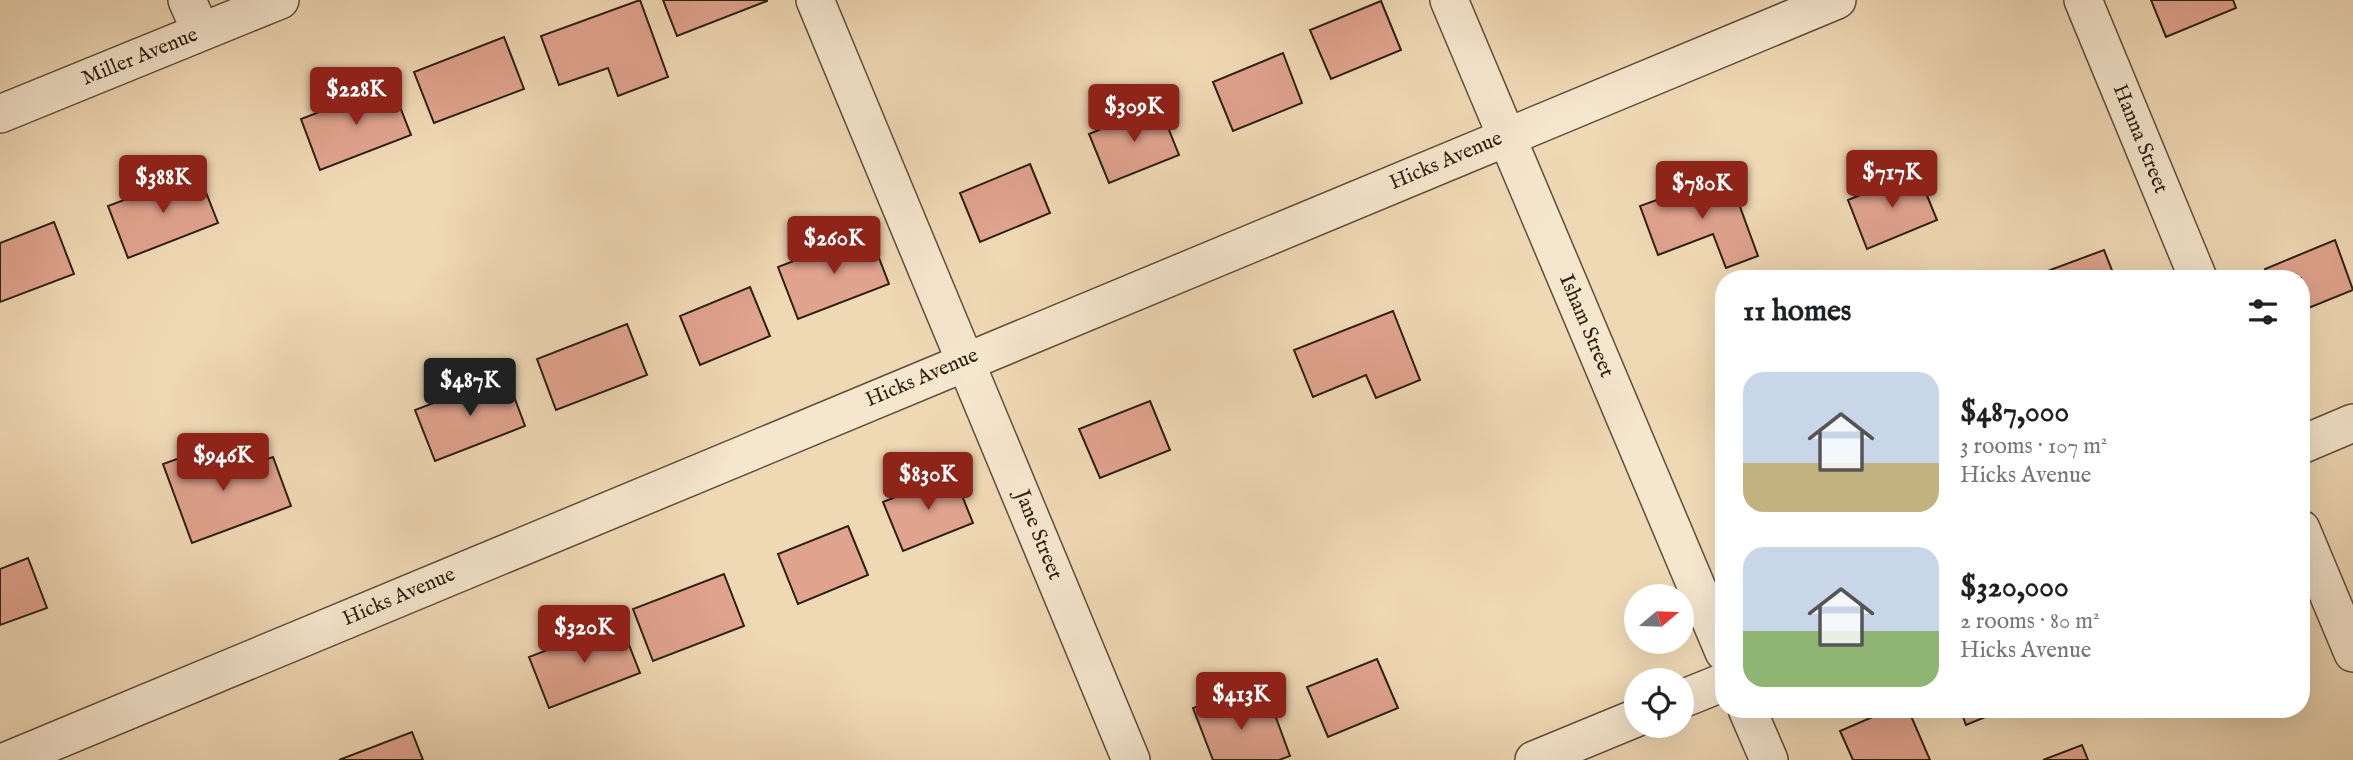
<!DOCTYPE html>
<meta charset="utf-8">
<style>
:root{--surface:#fff;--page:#f6f6f6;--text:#202124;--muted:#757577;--accent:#8f2418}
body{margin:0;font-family:"IM FELL English",serif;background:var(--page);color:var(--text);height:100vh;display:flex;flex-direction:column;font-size:26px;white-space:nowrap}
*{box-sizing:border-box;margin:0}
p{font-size:23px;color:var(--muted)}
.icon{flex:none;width:38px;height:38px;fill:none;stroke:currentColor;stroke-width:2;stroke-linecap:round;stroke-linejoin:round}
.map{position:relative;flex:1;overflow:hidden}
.details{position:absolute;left:1715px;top:270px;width:595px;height:448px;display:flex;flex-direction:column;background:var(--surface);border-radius:28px;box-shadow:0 7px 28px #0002}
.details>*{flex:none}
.needle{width:46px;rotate:71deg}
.fabs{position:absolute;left:1624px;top:584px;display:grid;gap:14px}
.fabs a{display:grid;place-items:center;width:70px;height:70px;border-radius:50%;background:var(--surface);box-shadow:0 7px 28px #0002;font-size:35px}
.price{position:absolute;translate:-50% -60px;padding:0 16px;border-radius:7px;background:var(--accent);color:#fff;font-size:23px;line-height:46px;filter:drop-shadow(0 2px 4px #0008)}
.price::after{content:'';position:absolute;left:50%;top:42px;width:21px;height:16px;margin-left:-10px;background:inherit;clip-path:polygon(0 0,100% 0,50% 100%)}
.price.on{background:#222;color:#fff}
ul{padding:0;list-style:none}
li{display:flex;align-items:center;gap:21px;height:175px;padding:0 28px}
li span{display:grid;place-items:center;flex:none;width:196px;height:140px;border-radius:21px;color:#555}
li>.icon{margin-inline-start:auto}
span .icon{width:84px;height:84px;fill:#fffc;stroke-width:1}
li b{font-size:30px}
h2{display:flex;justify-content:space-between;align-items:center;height:84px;padding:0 28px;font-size:30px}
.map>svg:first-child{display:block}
.building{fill:#e0a38e;stroke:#2f2013;stroke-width:2}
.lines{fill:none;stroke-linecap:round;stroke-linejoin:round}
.street-casing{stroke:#5f4e3b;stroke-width:40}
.street{stroke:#f5e6ce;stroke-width:37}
.labels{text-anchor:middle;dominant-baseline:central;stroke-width:5;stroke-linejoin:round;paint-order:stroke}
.street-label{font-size:21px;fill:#2f2013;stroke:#f5e6ce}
</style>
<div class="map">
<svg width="2353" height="760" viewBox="0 0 2353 760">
<rect width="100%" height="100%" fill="#efd8b4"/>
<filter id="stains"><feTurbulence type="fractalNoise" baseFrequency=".00286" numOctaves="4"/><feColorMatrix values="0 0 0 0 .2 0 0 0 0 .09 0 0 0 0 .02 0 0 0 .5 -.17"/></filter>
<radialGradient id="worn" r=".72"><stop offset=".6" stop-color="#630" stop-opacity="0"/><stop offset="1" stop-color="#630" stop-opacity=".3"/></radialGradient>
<path class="building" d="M640,0L668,77L618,96L608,68L559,85L541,36Z
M663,0H767V1L677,36Z
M2151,0H2233L2236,8L2166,37Z
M1381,1L1401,50L1331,79L1310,30Z
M504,37L524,89L434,123L414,72Z
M1283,53L1302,103L1233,131L1213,82Z
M391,84L411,135L320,170L301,119Z
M1159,105L1179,155L1109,183L1089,134Z
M1030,164L1050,213L980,242L960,193Z
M1917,171L1937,220L1867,249L1848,200Z
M198,172L218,223L128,258L108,206Z
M1728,174L1758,256L1726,268L1713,234L1658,255L1640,206Z
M54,222L74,274L0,302V243Z
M869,232L889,284L798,319L778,267Z
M2335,240L2353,290L2301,311V278H2269L2265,269Z
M2104,250L2115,278H2035L2034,276Z
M750,287L770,336L700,365L680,316Z
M1393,311L1420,380L1376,398L1366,375L1313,397L1294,350Z
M627,324L647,375L556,410L537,359Z
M506,375L525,426L435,461L415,410Z
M1150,401L1170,450L1100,478L1079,429Z
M213,446L224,474L273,457L291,506L192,543L163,464Z
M953,473L973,523L903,551L883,502Z
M848,526L868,575L798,604L778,554Z
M28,558L47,608L0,625V569Z
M724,574L744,626L653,661L633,609Z
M620,622L640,673L549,708L529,657Z
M1377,659L1398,708L1328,737L1307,687Z
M1228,695L1236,717L1271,704L1290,756L1279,760H1213L1193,708Z
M1891,709H1908L1930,760H1853L1840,731Z
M1960,709H2005L1966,725Z
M412,732L423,760H339Z
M2082,745L2088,760H2043Z"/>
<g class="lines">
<defs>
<path id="street" d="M187,0L201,32
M815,0L1131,760
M1449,0L1724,652
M2083,0L2198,278
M0,114L280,0
M2301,445L2353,423
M2301,529L2353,653
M1682,699L1724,682
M1747,709L1769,760
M9,760L1837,0
M1534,760L1636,718"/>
</defs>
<use href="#street" class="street-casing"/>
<use href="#street" class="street"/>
</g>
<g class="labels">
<g class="street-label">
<text transform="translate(140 57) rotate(-22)">Miller Avenue</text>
<text transform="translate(2140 139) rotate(68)">Hanna Street</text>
<text transform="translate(1446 161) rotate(-23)">Hicks Avenue</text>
<text transform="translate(1586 326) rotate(67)">Isham Street</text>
<text transform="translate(922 378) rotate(-23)">Hicks Avenue</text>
<text transform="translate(1038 535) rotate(68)">Jane Street</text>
<text transform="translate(399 597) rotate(-23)">Hicks Avenue</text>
</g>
</g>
<rect width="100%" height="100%" filter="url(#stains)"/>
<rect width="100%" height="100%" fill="url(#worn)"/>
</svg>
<div class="fabs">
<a><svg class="needle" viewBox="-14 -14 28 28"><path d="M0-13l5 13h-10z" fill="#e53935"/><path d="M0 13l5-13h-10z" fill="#757577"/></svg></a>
<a><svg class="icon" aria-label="locate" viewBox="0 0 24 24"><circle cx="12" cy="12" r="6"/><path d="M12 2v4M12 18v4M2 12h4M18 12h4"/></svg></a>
</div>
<b class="price" style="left:356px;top:127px">$228K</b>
<b class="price" style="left:1134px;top:144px">$309K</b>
<b class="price" style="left:1892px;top:210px">$717K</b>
<b class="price" style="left:163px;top:215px">$388K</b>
<b class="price" style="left:1702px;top:221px">$780K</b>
<b class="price" style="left:834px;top:276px">$260K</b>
<b class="price on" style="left:470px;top:418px">$487K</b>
<b class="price" style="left:223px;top:493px">$946K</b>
<b class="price" style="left:928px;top:512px">$830K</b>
<b class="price" style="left:584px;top:665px">$320K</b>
<b class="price" style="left:1241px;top:732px">$413K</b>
<section class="details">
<h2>11 homes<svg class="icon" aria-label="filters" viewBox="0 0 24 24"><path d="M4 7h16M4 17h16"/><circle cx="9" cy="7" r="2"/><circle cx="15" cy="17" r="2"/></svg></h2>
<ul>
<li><span style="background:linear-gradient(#c9d6e8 65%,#c2b280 0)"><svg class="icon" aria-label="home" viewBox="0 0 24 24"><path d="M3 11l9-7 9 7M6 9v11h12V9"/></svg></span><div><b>$487,000</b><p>3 rooms · 107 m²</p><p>Hicks Avenue</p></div></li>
<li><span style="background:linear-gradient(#c9d6e8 60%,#8fb573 0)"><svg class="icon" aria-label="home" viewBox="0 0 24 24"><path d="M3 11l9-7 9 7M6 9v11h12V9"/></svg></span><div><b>$320,000</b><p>2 rooms · 80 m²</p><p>Hicks Avenue</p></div></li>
</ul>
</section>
</div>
